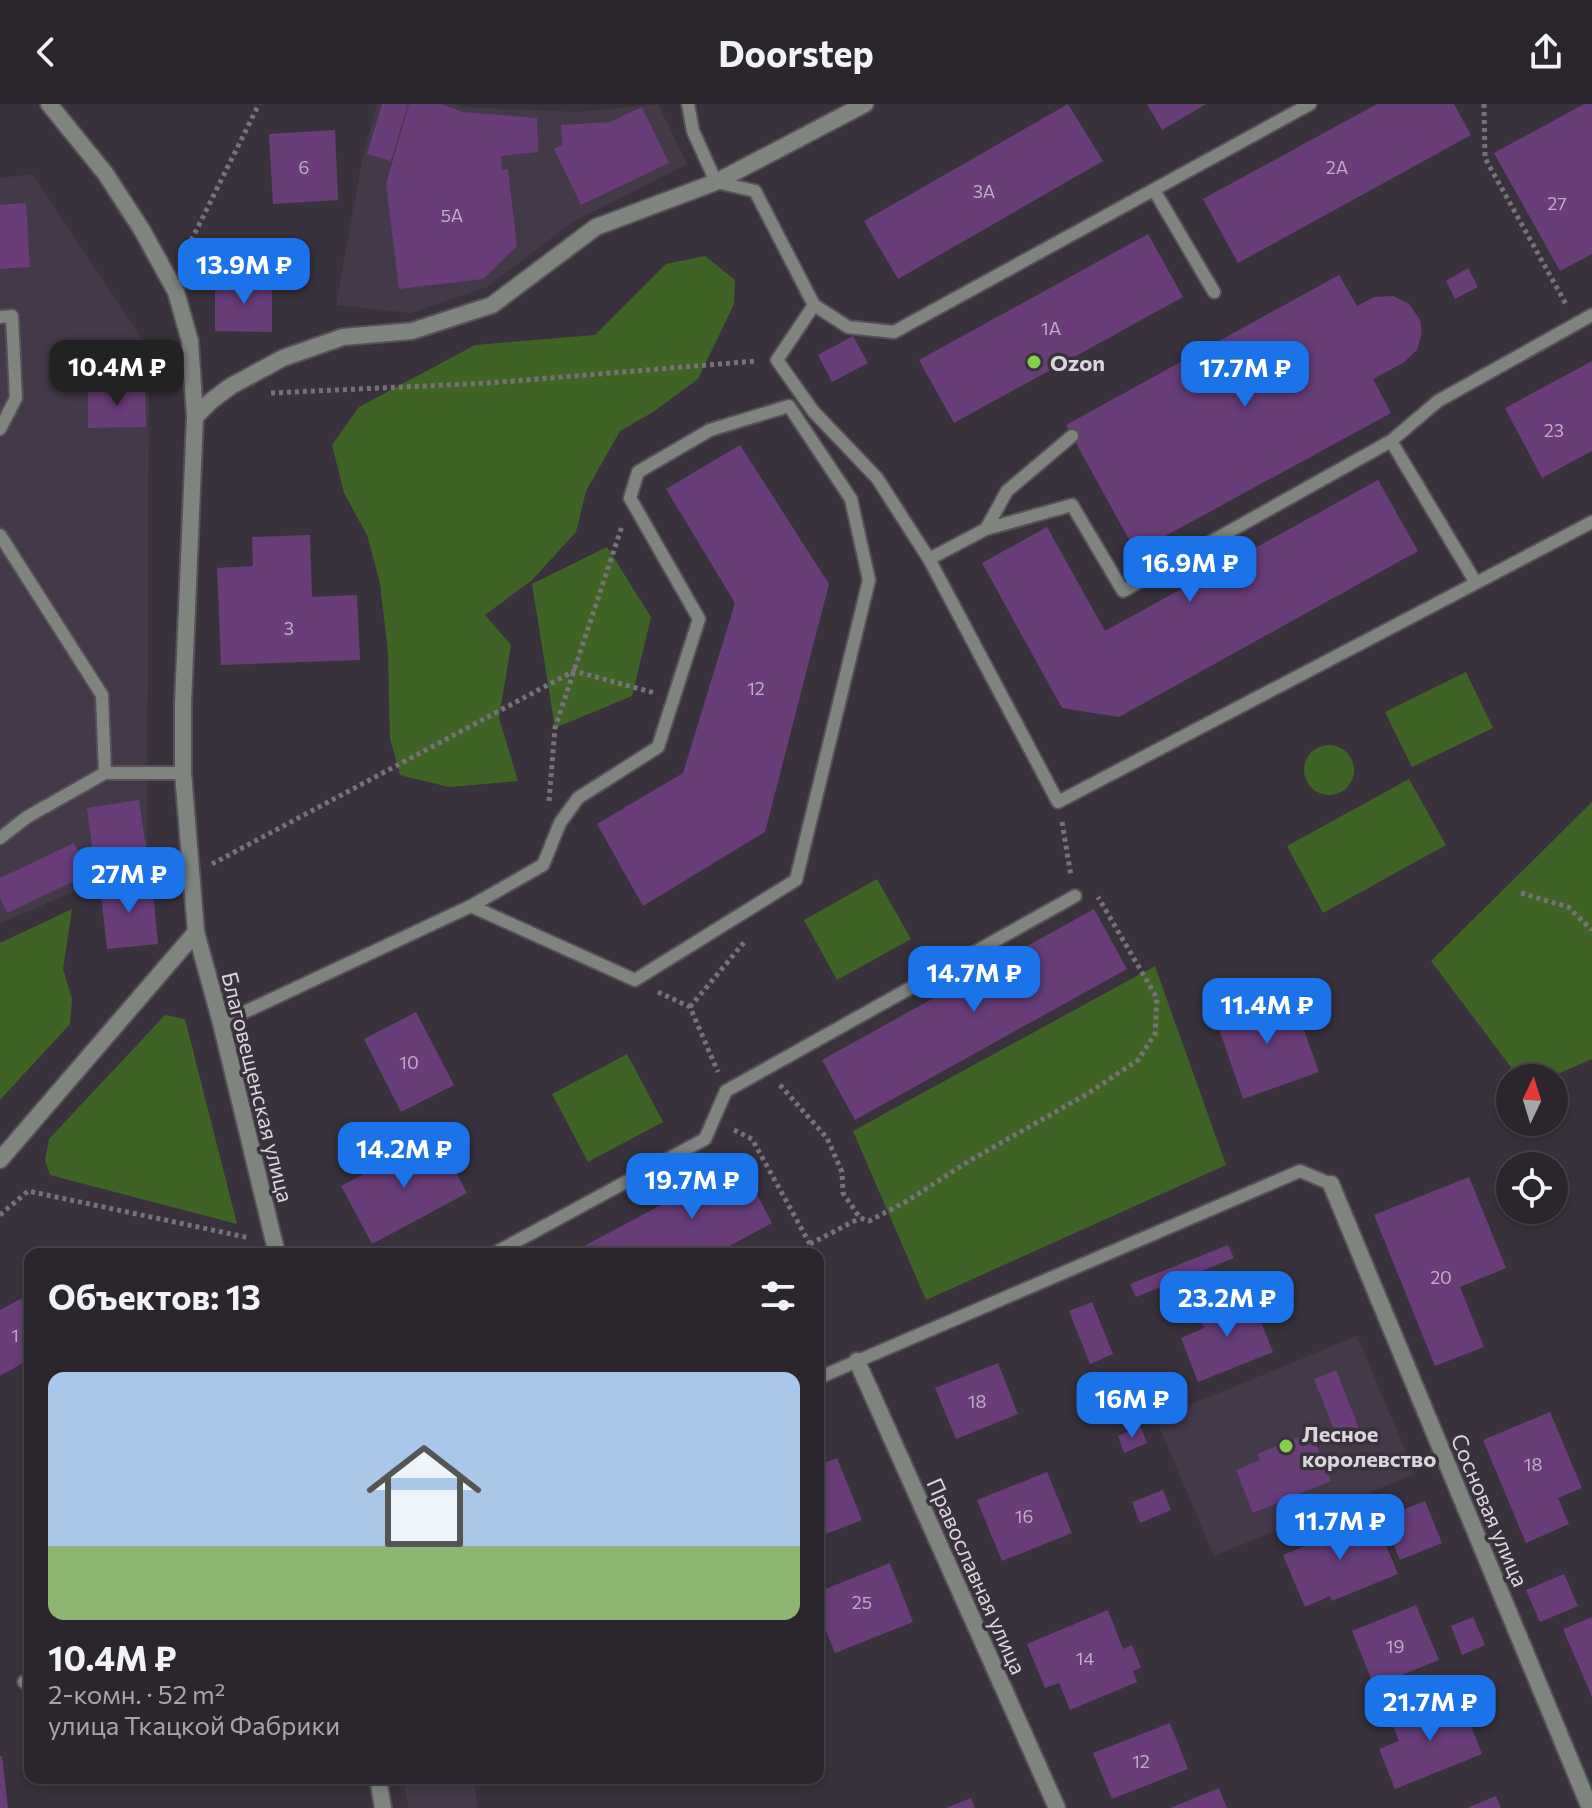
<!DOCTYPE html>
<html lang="ru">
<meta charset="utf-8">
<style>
:root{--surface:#2b262d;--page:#373239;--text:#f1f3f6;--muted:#a6a5aa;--line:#474349;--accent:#1a73e8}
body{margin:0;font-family:Commissioner,sans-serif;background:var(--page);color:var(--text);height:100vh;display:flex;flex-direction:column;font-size:30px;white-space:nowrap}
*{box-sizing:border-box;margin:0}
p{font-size:26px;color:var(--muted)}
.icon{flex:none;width:44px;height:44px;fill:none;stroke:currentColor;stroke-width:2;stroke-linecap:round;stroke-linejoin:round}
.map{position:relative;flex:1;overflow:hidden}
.side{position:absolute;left:24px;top:1144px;width:800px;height:536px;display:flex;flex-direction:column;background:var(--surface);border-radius:16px;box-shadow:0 4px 12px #0003,0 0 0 2px var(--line)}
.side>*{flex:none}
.needle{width:52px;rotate:4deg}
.fabs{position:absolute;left:1496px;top:960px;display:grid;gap:16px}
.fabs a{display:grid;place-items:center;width:72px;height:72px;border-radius:50%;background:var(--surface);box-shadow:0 4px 12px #0003,0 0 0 2px var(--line);font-size:40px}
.price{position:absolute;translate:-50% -68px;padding:0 18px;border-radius:16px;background:var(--accent);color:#fff;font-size:26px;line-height:52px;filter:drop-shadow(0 2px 4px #0008)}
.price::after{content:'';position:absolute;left:50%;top:48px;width:24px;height:18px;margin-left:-12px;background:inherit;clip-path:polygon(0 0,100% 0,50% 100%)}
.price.on{background:#222;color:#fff}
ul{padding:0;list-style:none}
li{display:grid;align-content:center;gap:16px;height:424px;padding:0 24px}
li+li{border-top:2px solid var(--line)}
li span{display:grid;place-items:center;height:248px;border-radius:16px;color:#555}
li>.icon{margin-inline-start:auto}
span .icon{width:144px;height:144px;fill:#fffc;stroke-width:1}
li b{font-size:34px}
h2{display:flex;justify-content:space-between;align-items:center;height:96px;padding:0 24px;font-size:34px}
header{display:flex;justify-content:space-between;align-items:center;height:104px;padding:0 24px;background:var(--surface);font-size:36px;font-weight:700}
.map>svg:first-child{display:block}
.built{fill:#443948}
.green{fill:#3f6325}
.building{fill:#683d78}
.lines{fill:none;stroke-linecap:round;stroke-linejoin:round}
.service-casing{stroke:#565059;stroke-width:16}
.minor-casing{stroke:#565059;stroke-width:20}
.tertiary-casing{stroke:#565059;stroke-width:20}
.path{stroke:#77717a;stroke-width:5;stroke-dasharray:4 4;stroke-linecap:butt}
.service{stroke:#80847f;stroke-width:12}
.minor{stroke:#80847f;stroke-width:16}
.tertiary{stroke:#80847f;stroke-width:16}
.poi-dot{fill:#85cf4c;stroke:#39323c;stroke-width:3}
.labels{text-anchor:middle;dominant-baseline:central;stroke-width:7;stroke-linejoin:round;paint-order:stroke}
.number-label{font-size:18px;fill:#beb0c3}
.poi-label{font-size:22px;font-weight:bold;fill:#dad6dc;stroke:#39323c;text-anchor:start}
.street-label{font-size:22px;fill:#dad6dc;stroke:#39323c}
</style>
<header><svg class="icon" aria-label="back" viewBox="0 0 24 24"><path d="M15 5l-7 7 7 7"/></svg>Doorstep<svg class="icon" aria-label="share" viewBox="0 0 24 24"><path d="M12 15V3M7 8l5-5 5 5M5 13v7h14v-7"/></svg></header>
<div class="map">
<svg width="1592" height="1704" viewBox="0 0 1592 1704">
<rect width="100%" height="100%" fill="#39323c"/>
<path class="built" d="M377,0H455L463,3L580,8L658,0L687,60L573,118L487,183L411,209L336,201L362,57Z
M32,70L149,246L147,757L0,819V74Z
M1357,1232L1415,1370L1214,1452L1156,1315Z
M430,1674H474L477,1704H409L403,1677Z"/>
<path class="green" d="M705,152L735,176L734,200L698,275L653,308L620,327L586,387L576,428L532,476L485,511L511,541L499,614L518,677L449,683L400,671L390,634L388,549L380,479L367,431L344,389L332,341L359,303L475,241L595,231L666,160Z
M607,443L651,513L632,592L555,624L532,480Z
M1466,568L1493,624L1412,663L1385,608Z
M1304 666a25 25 0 1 1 50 0a25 25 0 1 1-50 0Z
M1409,675L1446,741L1323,809L1287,742Z
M1592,698V955L1548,974H1519L1431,857Z
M877,775L911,835L837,876L804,816Z
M72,805L63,865L72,895L70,920L0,996V839Z
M1155,862L1226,1061L926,1196L853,1027Z
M165,911L185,915L237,1120L50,1071L45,1056L49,1035Z
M627,950L663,1018L588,1058L552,990Z"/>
<path class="building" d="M382,0H408L391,57L367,50Z
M409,0H441L463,8L537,14L538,48L501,52L502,66L508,65L517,142L483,175L399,185L386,80Z
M1068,0L1103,57L898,175L864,117Z
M1147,0H1206L1162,26Z
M1377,0H1454L1471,31L1238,159L1203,95Z
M1584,0H1592V150L1560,167L1494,49Z
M642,3L669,59L581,101L554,45L562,41L561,21L610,18Z
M335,26L338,96L273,100L269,30Z
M26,99L30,163L0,165V101Z
M1148,130L1183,193L954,319L919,256Z
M1468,164L1478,183L1455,195L1446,177Z
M1339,171L1357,202L1374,193L1393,192L1409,200L1420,216L1422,228L1417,246L1403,259L1373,275L1391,309L1136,448L1066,321Z
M215,176H272V228L215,227Z
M853,232L868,259L832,278L818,251Z
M1592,257V347L1542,374L1505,304Z
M145,283L146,323L88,324V285Z
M740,341L829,480L765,728L643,802L597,720L683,669L735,499L666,385Z
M1378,376L1418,447L1119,613L1062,604L982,459L1047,423L1105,527Z
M310,431L312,493L357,491L360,556L221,561L217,464L253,462L252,433Z
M139,696L147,751L94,758L87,704Z
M74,739L89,770L7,809L0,794V774Z
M152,777L158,840L107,845L100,782Z
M1094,805L1127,865L855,1016L822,956Z
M1291,890L1319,968L1243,995L1216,916Z
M416,908L454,981L401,1008L364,935Z
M436,1032L467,1089L372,1140L341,1082Z
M740,1059L772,1119L715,1150H569Z
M1469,1073L1506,1164L1460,1183L1484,1243L1435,1262L1374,1111Z
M1228,1141L1234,1154L1136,1193L1130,1180Z
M1250,1190L1273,1248L1198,1278L1181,1234L1204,1224L1198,1211Z
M24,1193L30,1203V1255L0,1272V1206Z
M1092,1198L1113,1250L1090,1260L1069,1207Z
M998,1259L1018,1310L956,1335L935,1284Z
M1336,1266L1362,1332L1340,1341L1314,1275Z
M1550,1308L1582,1384L1558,1394L1569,1420L1526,1439L1483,1336Z
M1140,1322L1147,1339L1124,1349L1118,1332Z
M1311,1328L1331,1377L1253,1409L1236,1366L1260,1356L1257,1350Z
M837,1354L862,1416L818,1433V1361Z
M1047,1368L1072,1429L1002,1457L977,1396Z
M1163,1386L1171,1406L1140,1419L1132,1398Z
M1425,1397L1442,1439L1400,1456L1382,1414Z
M1374,1413L1398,1470L1332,1497L1330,1492L1305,1503L1283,1451L1307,1441L1304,1435L1338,1421L1340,1427Z
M890,1459L913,1518L835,1549L818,1507V1488Z
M1564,1470L1578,1502L1540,1518L1526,1486Z
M1416,1501L1439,1556L1374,1582L1352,1527Z
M1108,1506L1123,1545L1132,1541L1141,1563L1133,1567L1137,1578L1070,1606L1059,1579L1045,1584L1027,1540Z
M1473,1513L1485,1541L1462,1551L1451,1522Z
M1592,1513V1593L1563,1525Z
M1460,1593L1482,1650L1395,1685L1379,1645L1399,1637L1392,1620Z
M1170,1619L1188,1665L1112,1695L1093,1649Z
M0,1652H2L8,1704H0Z
M1219,1684L1227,1704H1170Z
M1496,1692L1501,1704H1467Z
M971,1694L975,1704H946Z"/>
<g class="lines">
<defs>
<path id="service" d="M688,0L693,27L716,78L755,87L814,201L777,256L813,307L877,374L929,455L1058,698L1476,479L1391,337L1123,487L1072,401L986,425L929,455
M1154,86L1214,188
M814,201L848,223L894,228L1310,0
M0,213L12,212L16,294L0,325
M1391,337L1438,297L1592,211
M986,425L1007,387L1072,332
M0,431L102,591L105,669
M1476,479L1592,418
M0,734L27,713L105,669H183
M221,919L471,802L543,761L560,719L578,694L658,643L699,515L630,394L638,368L710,326L789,302L851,395L869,476L796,776L635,876L471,802
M493,1150L705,1035L726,987L1075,792
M818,1274L1300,1067L1331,1080
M24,1578L30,1577"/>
<path id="minor" d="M195,313L211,297L231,282L283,254L343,233L412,227L492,201L596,123L716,78L865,0
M1331,1080L1590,1704
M857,1257L1057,1704"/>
<path id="tertiary" d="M49,0L105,69L142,126L176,188L190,237L195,313L183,599V669L196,828L221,919L277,1150
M0,1056L196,828
M378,1674L383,1704"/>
</defs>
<use href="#service" class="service-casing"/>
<use href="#minor" class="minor-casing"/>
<use href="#tertiary" class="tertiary-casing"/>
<path class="path" d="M1484,0L1485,54L1567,202
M188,160L190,139L259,0
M271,289L489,279L756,257
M549,697L555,624L622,422
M1062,718L1071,772
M212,760L574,567L655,589
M1521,789L1568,803L1592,826
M658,888L690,903L718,968
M690,903L746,836
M780,981L827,1034L842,1068L843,1089L860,1114L869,1117L907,1097L969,1057L1087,990L1138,956L1155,930L1157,894L1098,793
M734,1026L752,1035L810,1140V1150
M0,1111L28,1087L250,1134
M810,1140L860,1114"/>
<use href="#service" class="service"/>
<use href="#minor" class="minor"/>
<use href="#tertiary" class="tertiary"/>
</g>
<g class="poi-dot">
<circle cx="1034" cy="258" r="8"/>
<circle cx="1286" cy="1342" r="8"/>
</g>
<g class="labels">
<g class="number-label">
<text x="304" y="63">6</text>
<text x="1337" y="63">2А</text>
<text x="984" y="87">3А</text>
<text x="1557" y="99">27</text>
<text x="452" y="111">5А</text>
<text x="1051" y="224">1А</text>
<text x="1554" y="326">23</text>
<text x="289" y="524">3</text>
<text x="756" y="584">12</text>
<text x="409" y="958">10</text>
<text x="1441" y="1173">20</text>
<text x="15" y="1231">1</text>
<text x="977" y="1297">18</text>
<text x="1533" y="1360">18</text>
<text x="1024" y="1412">16</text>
<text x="862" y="1498">25</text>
<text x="1395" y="1542">19</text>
<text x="1085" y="1554">14</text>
<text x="1141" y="1657">12</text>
</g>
<g class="poi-label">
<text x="1050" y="258">Ozon</text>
<text x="1302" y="1329">Лесное<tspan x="1302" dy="25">королевство</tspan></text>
</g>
<g class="street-label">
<text transform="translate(258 983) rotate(76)">Благовещенская улица</text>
<text transform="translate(1490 1406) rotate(67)">Сосновая улица</text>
<text transform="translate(977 1472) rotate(66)">Православная улица</text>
</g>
</g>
</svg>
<div class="fabs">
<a><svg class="needle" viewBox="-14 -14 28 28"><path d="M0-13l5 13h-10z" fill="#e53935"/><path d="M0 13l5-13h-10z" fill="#a6a5aa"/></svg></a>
<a><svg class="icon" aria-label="locate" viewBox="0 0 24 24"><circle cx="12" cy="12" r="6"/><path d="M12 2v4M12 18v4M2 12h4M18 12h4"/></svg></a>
</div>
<b class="price" style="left:244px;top:202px">13.9M ₽</b>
<b class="price on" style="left:117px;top:304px">10.4M ₽</b>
<b class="price" style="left:1245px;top:305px">17.7M ₽</b>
<b class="price" style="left:1190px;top:500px">16.9M ₽</b>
<b class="price" style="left:129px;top:811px">27M ₽</b>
<b class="price" style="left:974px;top:910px">14.7M ₽</b>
<b class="price" style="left:1267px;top:942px">11.4M ₽</b>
<b class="price" style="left:404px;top:1086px">14.2M ₽</b>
<b class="price" style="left:692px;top:1117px">19.7M ₽</b>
<b class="price" style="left:1227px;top:1235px">23.2M ₽</b>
<b class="price" style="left:1132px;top:1336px">16M ₽</b>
<b class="price" style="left:1340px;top:1458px">11.7M ₽</b>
<b class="price" style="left:1430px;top:1639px">21.7M ₽</b>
<section class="side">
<h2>Объектов: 13<svg class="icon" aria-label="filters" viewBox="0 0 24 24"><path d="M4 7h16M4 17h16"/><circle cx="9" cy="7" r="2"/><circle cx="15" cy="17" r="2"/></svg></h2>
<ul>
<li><span style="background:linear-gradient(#a9c7e8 70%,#8fb573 0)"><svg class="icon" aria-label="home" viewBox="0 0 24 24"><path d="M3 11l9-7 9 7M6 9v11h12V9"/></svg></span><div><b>10.4M ₽</b><p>2-комн. · 52 m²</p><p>улица Ткацкой Фабрики</p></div></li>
</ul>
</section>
</div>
